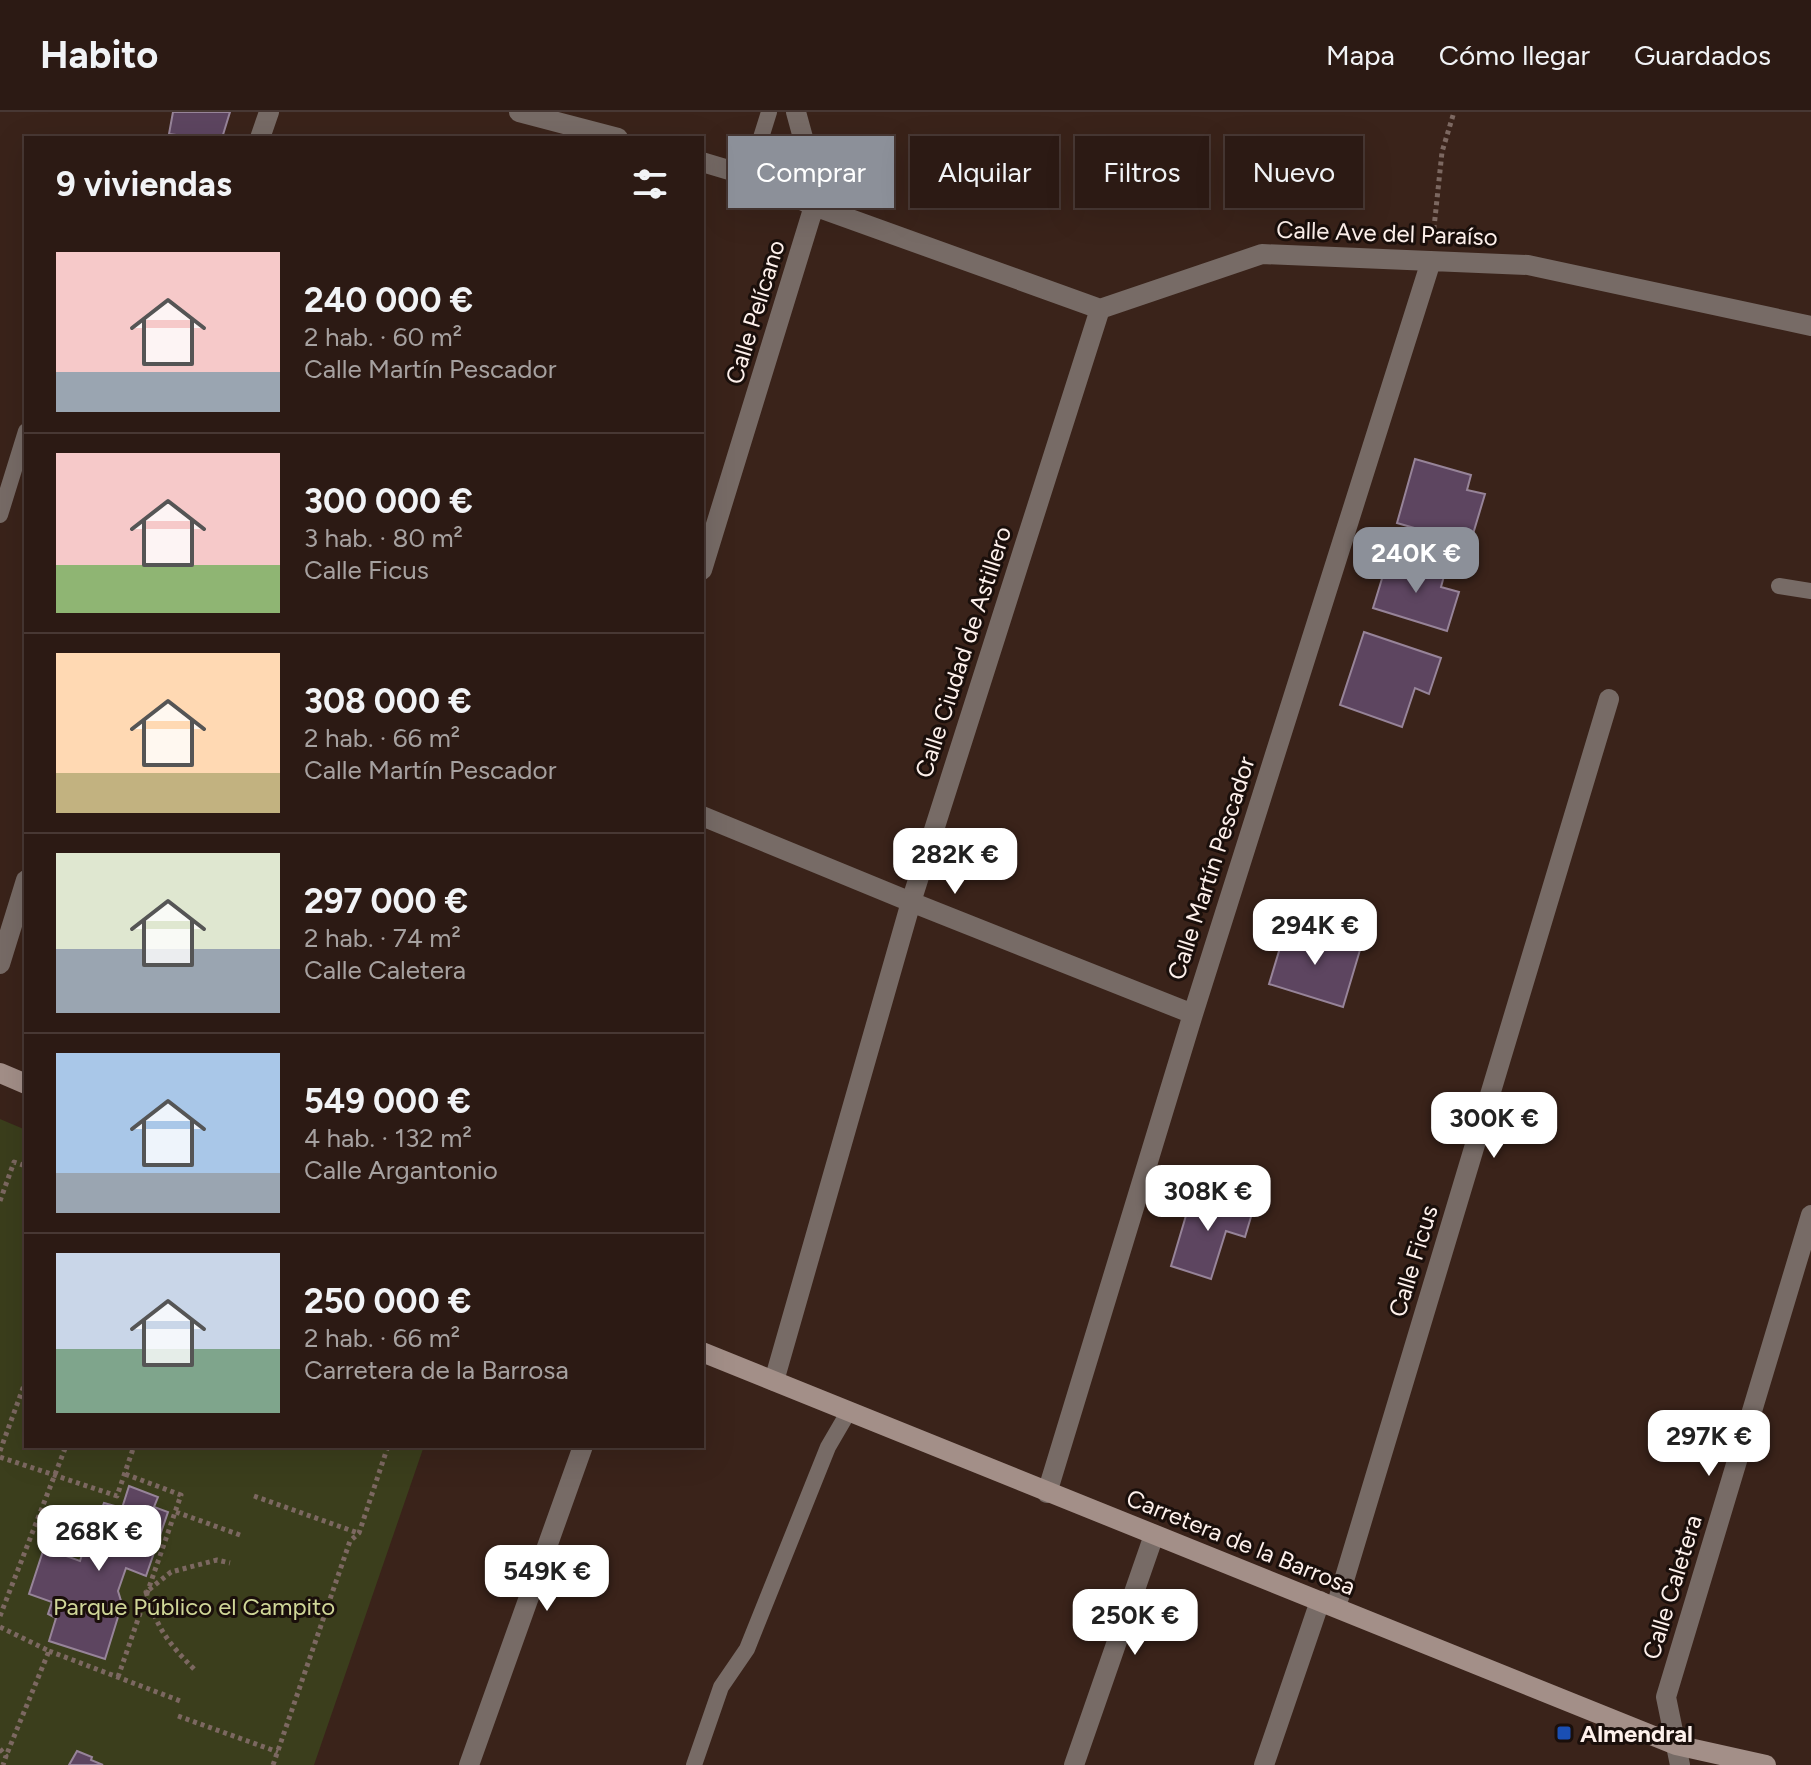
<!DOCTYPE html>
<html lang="es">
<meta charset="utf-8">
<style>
:root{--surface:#2c1a14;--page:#34231d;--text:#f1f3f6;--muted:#a6a1a0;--line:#483834;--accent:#8c9099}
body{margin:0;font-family:Figtree,sans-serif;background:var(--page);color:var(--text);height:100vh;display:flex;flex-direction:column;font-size:30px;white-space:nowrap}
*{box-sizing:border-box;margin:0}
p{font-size:26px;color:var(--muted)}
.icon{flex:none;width:44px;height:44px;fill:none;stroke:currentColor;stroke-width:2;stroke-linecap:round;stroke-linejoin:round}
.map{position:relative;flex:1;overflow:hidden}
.drawer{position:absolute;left:24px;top:24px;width:680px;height:1312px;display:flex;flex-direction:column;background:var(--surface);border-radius:0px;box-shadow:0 8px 32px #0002,0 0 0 2px var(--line)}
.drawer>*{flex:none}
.guide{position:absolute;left:728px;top:24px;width:760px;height:72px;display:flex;gap:16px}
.price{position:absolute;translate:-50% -68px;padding:0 18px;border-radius:16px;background:#fff;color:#222;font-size:26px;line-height:52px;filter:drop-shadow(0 2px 4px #0008)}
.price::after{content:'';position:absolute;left:50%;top:48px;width:24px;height:18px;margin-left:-12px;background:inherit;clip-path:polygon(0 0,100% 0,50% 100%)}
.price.current{background:var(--accent);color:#fff}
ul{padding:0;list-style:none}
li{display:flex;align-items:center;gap:24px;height:200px;padding:0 32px}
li+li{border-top:2px solid var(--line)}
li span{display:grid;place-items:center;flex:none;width:224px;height:160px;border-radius:0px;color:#555}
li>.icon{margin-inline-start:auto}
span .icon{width:96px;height:96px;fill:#fffc;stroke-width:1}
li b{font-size:34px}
h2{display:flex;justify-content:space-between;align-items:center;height:96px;padding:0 32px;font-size:34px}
.chip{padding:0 28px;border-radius:0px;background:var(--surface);box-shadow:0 8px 32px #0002,0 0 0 2px var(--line);font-size:28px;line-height:72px}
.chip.current{background:var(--accent);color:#fff}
header{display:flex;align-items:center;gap:48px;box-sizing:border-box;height:112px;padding:0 40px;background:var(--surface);border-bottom:2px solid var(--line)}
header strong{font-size:38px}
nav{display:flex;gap:44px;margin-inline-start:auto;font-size:28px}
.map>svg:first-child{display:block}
.green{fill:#3b3e1c}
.building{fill:#5d4560;stroke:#978499;stroke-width:2}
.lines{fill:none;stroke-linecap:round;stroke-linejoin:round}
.path{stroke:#7c6861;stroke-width:5;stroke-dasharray:4 4;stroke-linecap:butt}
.lane{stroke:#776b66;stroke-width:16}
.street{stroke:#776b66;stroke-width:20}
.secondary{stroke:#a38f88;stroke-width:20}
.transit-dot{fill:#1a4fb4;stroke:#1a0f0b;stroke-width:3}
.labels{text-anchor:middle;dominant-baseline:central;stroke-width:6;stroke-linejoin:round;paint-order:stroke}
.street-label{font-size:24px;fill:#fef1ec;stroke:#1a0f0b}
.park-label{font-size:24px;fill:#d0d798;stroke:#1a0f0b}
.poi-label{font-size:24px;font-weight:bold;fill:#fef1ec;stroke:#1a0f0b;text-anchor:start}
</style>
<header>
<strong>Habito</strong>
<nav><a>Mapa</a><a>Cómo llegar</a><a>Guardados</a></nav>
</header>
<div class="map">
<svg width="1811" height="1653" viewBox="0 0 1811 1653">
<rect width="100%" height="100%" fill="#3a231a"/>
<path class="green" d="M0,1007L26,1018V1334H424L314,1653H0Z"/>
<path class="building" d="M173,0H230L222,26H198L169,22Z
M1415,347L1471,363L1467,378L1485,382L1470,432L1397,411Z
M1388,447L1444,464L1441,475L1459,480L1447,519L1373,496Z
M1364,520L1441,546L1429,582L1415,576L1402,615L1340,593Z
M1286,816L1360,838L1343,895L1269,872Z
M1193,1080L1253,1098L1245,1125L1226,1119L1211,1167L1171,1154Z
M129,1374L158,1385L154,1395L168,1400L146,1464L126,1456L118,1479L122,1492L105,1547L49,1529L56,1506L48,1502L52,1490L29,1482L44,1436L80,1449L85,1434L87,1435L104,1391L122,1396Z
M77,1639L92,1645L91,1648L103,1653H69Z"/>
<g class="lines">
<path class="path" d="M1433,125L1442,40L1454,0
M0,1089L14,1050L26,1054
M0,1339L26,1268
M0,1345L117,1384L134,1334
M254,1384L358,1421
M176,1400L240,1423
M0,1504L66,1334
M0,1515L49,1539L6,1644
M49,1539L183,1590
M194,1557C168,1531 157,1516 146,1480L171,1460L217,1448L230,1451
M118,1565L181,1383L125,1362
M178,1604L278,1640
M0,1637L6,1644L3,1653
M273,1653L350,1429L359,1421L388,1334"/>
<path class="lane" d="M749,64L769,0
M0,403L26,319
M1779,474L1811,479
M694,1653L721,1575L747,1537L828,1335L849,1299"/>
<path class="street" d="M519,0L618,26
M260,26L269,0
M702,50L749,64L814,94L1100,197L1262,142L1528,153L1811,214
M702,458L814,94L811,55L796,0
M702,704L911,790L1193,902
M0,852L26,768
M774,1269L911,790L1100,197
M1047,1381L1193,902L1431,149
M1336,1495L1609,587
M469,1653L583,1334
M1074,1653L1154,1423
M1264,1653L1320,1489
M1680,1653L1666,1585L1811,1103"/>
<path class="secondary" d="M0,961L26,972
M702,1240L1676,1633L1766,1653"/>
</g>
<rect class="transit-dot" x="1556" y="1613" width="16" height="16" rx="4"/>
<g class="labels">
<g class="street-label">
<text transform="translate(1387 121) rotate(2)">Calle Ave del Paraíso</text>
<text transform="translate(755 200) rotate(-73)">Calle Pelícano</text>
<text transform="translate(963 540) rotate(-72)">Calle Ciudad de Astillero</text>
<text transform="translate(1211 756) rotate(-72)">Calle Martín Pescador</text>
<text transform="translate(1413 1149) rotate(-73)">Calle Ficus</text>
<text transform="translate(1241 1430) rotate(22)">Carretera de la Barrosa</text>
<text transform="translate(1672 1475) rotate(-73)">Calle Caletera</text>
</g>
<g class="park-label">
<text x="194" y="1494">Parque Público el Campito</text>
</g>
<g class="poi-label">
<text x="1580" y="1621">Almendral</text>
</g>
</g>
</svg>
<b class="price current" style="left:1416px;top:483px">240K €</b>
<b class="price" style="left:955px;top:784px">282K €</b>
<b class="price" style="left:1315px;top:855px">294K €</b>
<b class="price" style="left:1494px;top:1048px">300K €</b>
<b class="price" style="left:1208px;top:1121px">308K €</b>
<b class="price" style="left:1709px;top:1366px">297K €</b>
<b class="price" style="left:99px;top:1461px">268K €</b>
<b class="price" style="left:547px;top:1501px">549K €</b>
<b class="price" style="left:1135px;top:1545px">250K €</b>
<div class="guide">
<a class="chip current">Comprar</a>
<a class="chip">Alquilar</a>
<a class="chip">Filtros</a>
<a class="chip">Nuevo</a>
</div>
<section class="drawer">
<h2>9 viviendas<svg class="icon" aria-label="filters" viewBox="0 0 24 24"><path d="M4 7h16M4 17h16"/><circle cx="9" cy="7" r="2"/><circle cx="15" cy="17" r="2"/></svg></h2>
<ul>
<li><span style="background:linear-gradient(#f6c9c9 75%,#9aa5b1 0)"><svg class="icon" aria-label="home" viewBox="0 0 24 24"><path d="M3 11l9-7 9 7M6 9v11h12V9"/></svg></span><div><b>240 000 €</b><p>2 hab. · 60 m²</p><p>Calle Martín Pescador</p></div></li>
<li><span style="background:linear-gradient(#f6c9c9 70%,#8fb573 0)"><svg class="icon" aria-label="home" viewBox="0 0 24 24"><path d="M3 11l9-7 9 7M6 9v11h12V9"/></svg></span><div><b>300 000 €</b><p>3 hab. · 80 m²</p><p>Calle Ficus</p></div></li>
<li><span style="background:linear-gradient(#ffd9b3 75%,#c2b280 0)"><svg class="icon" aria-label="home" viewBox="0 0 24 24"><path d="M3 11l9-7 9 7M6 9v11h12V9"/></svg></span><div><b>308 000 €</b><p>2 hab. · 66 m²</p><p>Calle Martín Pescador</p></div></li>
<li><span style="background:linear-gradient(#dfe7d0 60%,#9aa5b1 0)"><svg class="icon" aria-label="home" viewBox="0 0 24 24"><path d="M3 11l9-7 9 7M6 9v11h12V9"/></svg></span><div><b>297 000 €</b><p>2 hab. · 74 m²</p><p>Calle Caletera</p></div></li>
<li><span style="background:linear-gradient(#a9c7e8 75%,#9aa5b1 0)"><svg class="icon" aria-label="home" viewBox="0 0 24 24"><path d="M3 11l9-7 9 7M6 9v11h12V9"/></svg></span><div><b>549 000 €</b><p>4 hab. · 132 m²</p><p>Calle Argantonio</p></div></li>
<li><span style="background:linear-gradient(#c9d6e8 60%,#7fa58c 0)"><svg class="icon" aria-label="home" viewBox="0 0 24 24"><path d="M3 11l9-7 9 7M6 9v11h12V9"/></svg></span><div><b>250 000 €</b><p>2 hab. · 66 m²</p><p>Carretera de la Barrosa</p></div></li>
</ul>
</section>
</div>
